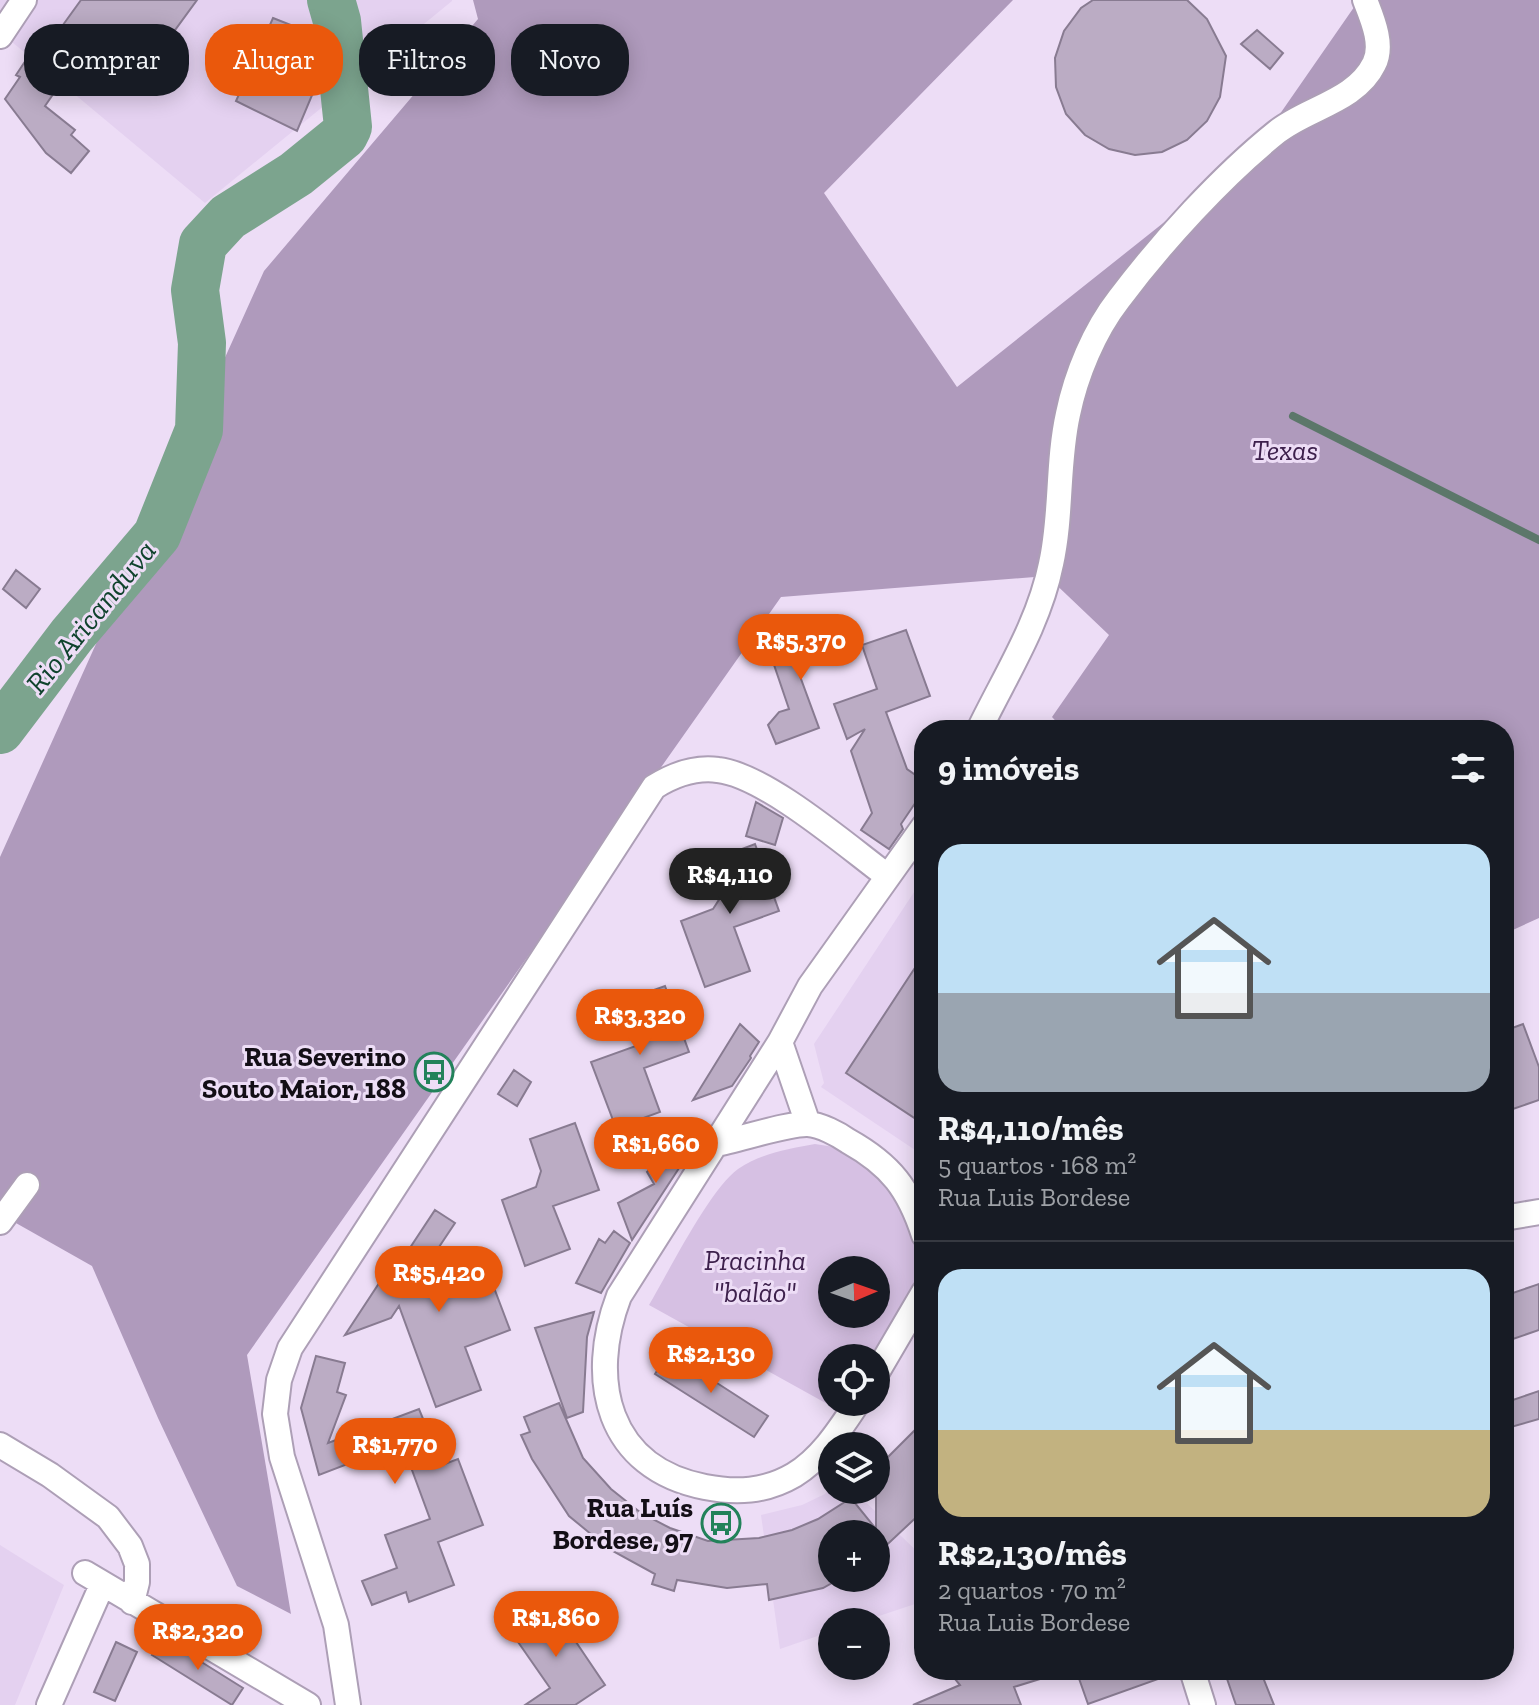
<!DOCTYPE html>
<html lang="pt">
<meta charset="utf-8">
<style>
:root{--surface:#171b24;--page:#20242c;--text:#f1f3f6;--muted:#9ea1a6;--line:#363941;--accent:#ea580c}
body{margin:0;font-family:"Zilla Slab",serif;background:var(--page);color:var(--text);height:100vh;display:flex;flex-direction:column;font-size:30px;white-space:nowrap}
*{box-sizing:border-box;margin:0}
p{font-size:26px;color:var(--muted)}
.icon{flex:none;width:44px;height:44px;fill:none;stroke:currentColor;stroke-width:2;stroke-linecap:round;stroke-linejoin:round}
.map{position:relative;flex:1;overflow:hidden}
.panel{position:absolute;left:914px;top:720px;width:600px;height:960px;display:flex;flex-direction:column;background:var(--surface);border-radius:32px;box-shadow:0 4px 20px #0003}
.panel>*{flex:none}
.banner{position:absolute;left:24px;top:24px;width:760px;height:72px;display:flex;gap:16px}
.needle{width:52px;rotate:88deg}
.fabs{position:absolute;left:818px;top:1256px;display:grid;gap:16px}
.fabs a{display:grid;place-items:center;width:72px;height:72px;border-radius:50%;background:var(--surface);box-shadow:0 4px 20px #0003;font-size:40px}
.price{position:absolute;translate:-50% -68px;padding:0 18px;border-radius:28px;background:var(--accent);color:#fff;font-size:26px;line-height:52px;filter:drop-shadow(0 2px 4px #0008)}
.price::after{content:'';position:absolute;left:50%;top:48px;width:24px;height:18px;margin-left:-12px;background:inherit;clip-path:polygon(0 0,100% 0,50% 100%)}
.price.active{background:#222;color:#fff}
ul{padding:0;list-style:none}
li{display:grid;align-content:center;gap:16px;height:424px;padding:0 24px}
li+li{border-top:2px solid var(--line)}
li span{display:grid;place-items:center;height:248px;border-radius:24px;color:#555}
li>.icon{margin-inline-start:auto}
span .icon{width:144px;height:144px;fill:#fffc;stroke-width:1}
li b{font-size:34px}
h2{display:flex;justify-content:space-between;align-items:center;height:96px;padding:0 24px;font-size:34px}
.pill{padding:0 28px;border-radius:32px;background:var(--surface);box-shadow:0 4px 20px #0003;font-size:28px;line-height:72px}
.pill.active{background:var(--accent);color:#fff}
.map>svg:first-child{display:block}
.built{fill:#e4d1f0;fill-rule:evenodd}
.green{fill:#d6c0e3;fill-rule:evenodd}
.forest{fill:#af9abc}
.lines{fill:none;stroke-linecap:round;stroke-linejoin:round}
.stream{stroke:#5c776a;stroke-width:8}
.river{stroke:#7ca48e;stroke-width:48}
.building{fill:#bbacc4;stroke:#887b91;stroke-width:2}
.minor-casing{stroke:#ad9fb6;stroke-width:28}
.minor{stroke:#fff;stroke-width:24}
.labels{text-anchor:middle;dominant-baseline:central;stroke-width:6;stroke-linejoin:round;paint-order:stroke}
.park-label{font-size:28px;font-style:italic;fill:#3d204c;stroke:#edddf6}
.poi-label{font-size:28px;font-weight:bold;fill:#130e16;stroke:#edddf6;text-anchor:end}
.water-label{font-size:30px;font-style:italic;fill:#10432d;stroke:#edddf6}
</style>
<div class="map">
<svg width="1539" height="1705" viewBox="0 0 1539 1705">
<rect width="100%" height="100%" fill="#edddf6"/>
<path class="built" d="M0,0H452V1L205,203L0,32Z
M924,877V1156L821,1087L824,1083L814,1044Z
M832,1484V1490H853L924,1558V1601L861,1622H832V1631L780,1649L761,1515L802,1505L825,1494ZM832,1534H876V1578H832Z
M0,1545L64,1585L15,1705H0Z"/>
<path class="green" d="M815,1144L847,1149L876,1165L913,1220L917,1253L915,1286L872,1358H832V1402H845L840,1411L649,1305C669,1271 710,1189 738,1169C762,1153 788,1149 815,1144ZM832,1270H876V1314H832Z"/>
<path class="forest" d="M473,0H1013L824,193L957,387L1255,150L1359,0H1539V918L1504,934V730H1064L1052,717L1109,635L1047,576L781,597L247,1355L291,1614L237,1586L158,1418L92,1266L0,1214V857L264,271L478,19Z"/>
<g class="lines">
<path class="stream" d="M1293,416L1539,540"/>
<path class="river" d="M0,730L72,635L157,535L199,430L202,343L195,290L203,244L228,217L296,174L344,135L348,127L337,21L331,0"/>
</g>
<path class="building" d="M81,0H197L140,78L127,69L124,74L85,48L45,106L75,130L71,135L89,151L71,173L46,153L5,99L20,77L16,75L46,30L55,36Z
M1093,0H1187L1207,19L1226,56L1220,97L1207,121L1187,140L1162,152L1135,155L1109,149L1085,135L1066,114L1056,87L1055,58L1064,31L1081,8Z
M273,18L301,29L299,33L331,50L297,131L236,101Z
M1257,30L1283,53L1270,69L1241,44Z
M16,570L40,589L26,608L3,589Z
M841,627L850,649L797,668L819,728L776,744L768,725L779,712L789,709L770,653Z
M906,630L930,696L886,712L907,769L924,781V790L901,824L903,829L889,849L861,830L872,813L851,751L865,729L847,739L834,704L877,689L862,645Z
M756,802L783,818L775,845L746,836Z
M755,844L779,911L734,927L750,971L705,987L681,921L713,909L722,895L710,861Z
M924,954V1107L916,1119L846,1073Z
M665,986L689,1052L644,1068L660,1112L616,1128L591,1062L636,1046L620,1002Z
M740,1024L759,1042L750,1056L751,1058L732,1086L693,1100Z
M1523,1024L1539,1067V1100L1504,1112V1031Z
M514,1070L531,1082L517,1106L498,1094Z
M575,1123L599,1190L553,1206L570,1249L525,1266L502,1200L536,1187L541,1171L530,1139Z
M697,1128L702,1133L632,1240L618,1203L654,1184L647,1172Z
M435,1210L455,1223L409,1292L485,1264L510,1330L465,1347L481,1390L436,1407L399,1306L391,1318L345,1335L389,1268L394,1272Z
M614,1231L630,1243L601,1293L576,1283L599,1239L605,1243Z
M1539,1284V1330L1504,1342V1296Z
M594,1312L587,1337L583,1412L567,1418L535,1328Z
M669,1352L768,1416L754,1437L655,1374Z
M316,1356L345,1363L337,1392L346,1395L328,1443L419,1409L442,1465L458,1459L483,1525L438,1542L454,1585L409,1602L406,1592L372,1605L362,1581L397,1568L385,1535L430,1519L402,1443L319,1475L301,1408Z
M1539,1391V1419L1504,1429V1403Z
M559,1403L583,1458L611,1489L641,1513L670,1528L708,1541L759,1538L792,1530L818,1519L851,1498L876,1529V1469L924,1421V1510L876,1555V1534H832V1583L823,1588L769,1600L767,1584L727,1588L677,1580L674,1591L652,1584L655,1574L609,1549L569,1516L532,1459L521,1435L530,1432L524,1417Z
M549,1602L605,1685L575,1705H525L550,1688L509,1629Z
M163,1638L243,1688L232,1705L152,1655Z
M116,1642L137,1652L115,1701L94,1692Z
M981,1670H1053V1675L1014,1687L1021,1705H913L960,1685L955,1679Z
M1076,1670H1174L1175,1673L1088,1704Z
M1224,1670H1260L1274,1705H1236Z"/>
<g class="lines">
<defs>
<path id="minor" d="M0,36L24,0
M979,730C1005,676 1039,624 1051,564C1062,515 1057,463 1068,414C1076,375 1094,331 1119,299C1161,243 1222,176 1277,132C1307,108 1356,101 1374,64C1384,45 1372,18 1365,0
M780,1042L808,1124
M716,1144C738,1140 789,1123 808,1124C821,1125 838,1134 848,1141C891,1165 909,1189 924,1235
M1504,1218L1539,1212
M0,1222L27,1185
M876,1374L924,1292
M858,1402C840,1429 822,1458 794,1475C765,1492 736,1493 705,1487C607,1468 587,1380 619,1296L780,1042L810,986L924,826
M0,1445L50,1475L108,1517L130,1546L137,1564V1582L132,1602
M85,1573L308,1705
M1192,1670L1203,1705
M49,1705L102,1585
M348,1705L336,1625L282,1457L275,1414L279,1380L290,1348L654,787C673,775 695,767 718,770C765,775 847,846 886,875"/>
</defs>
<use href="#minor" class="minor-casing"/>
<use href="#minor" class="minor"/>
</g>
<defs>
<symbol id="bus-ring" viewBox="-11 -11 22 22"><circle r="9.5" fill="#edddf6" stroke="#22825a" stroke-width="1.5"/><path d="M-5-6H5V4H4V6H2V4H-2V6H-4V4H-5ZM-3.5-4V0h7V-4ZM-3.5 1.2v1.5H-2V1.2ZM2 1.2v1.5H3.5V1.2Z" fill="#22825a"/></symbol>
</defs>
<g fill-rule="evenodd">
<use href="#bus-ring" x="412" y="1050" width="44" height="44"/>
<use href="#bus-ring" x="699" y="1501" width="44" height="44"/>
</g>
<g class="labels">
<g class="park-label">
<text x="1285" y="450">Texas</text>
<text x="755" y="1260">Pracinha<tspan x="755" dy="32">"balão"</tspan></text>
</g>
<g class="poi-label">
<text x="406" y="1056">Rua Severino<tspan x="406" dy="32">Souto Maior, 188</tspan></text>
<text x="693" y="1507">Rua Luís<tspan x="693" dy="32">Bordese, 97</tspan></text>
</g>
<g class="water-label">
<text transform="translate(91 617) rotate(-51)">Rio Aricanduva</text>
</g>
</g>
</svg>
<div class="fabs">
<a><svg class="needle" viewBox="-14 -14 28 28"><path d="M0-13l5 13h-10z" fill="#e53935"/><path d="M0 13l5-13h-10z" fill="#9ea1a6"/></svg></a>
<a><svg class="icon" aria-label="locate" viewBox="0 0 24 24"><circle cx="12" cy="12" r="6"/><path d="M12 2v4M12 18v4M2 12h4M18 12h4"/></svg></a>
<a><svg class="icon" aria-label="layers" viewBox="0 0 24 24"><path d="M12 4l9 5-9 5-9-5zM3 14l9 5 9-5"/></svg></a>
<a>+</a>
<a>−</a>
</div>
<b class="price" style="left:801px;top:682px">R$5,370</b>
<b class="price active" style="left:730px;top:916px">R$4,110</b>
<b class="price" style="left:640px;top:1057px">R$3,320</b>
<b class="price" style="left:656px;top:1185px">R$1,660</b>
<b class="price" style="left:439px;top:1314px">R$5,420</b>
<b class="price" style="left:711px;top:1395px">R$2,130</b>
<b class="price" style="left:395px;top:1486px">R$1,770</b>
<b class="price" style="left:556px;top:1659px">R$1,860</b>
<b class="price" style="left:198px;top:1672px">R$2,320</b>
<div class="banner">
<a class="pill">Comprar</a>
<a class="pill active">Alugar</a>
<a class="pill">Filtros</a>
<a class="pill">Novo</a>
</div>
<section class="panel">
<h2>9 imóveis<svg class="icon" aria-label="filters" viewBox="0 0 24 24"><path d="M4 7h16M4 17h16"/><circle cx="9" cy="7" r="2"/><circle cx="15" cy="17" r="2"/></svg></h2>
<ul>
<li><span style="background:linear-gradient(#bfe0f5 60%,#9aa5b1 0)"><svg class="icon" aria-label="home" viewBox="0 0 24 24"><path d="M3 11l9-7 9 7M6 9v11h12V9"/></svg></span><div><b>R$4,110/mês</b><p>5 quartos · 168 m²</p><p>Rua Luis Bordese</p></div></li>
<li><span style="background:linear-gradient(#bfe0f5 65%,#c2b280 0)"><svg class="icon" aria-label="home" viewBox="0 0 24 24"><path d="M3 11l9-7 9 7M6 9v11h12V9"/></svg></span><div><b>R$2,130/mês</b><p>2 quartos · 70 m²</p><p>Rua Luis Bordese</p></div></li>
</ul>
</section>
</div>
